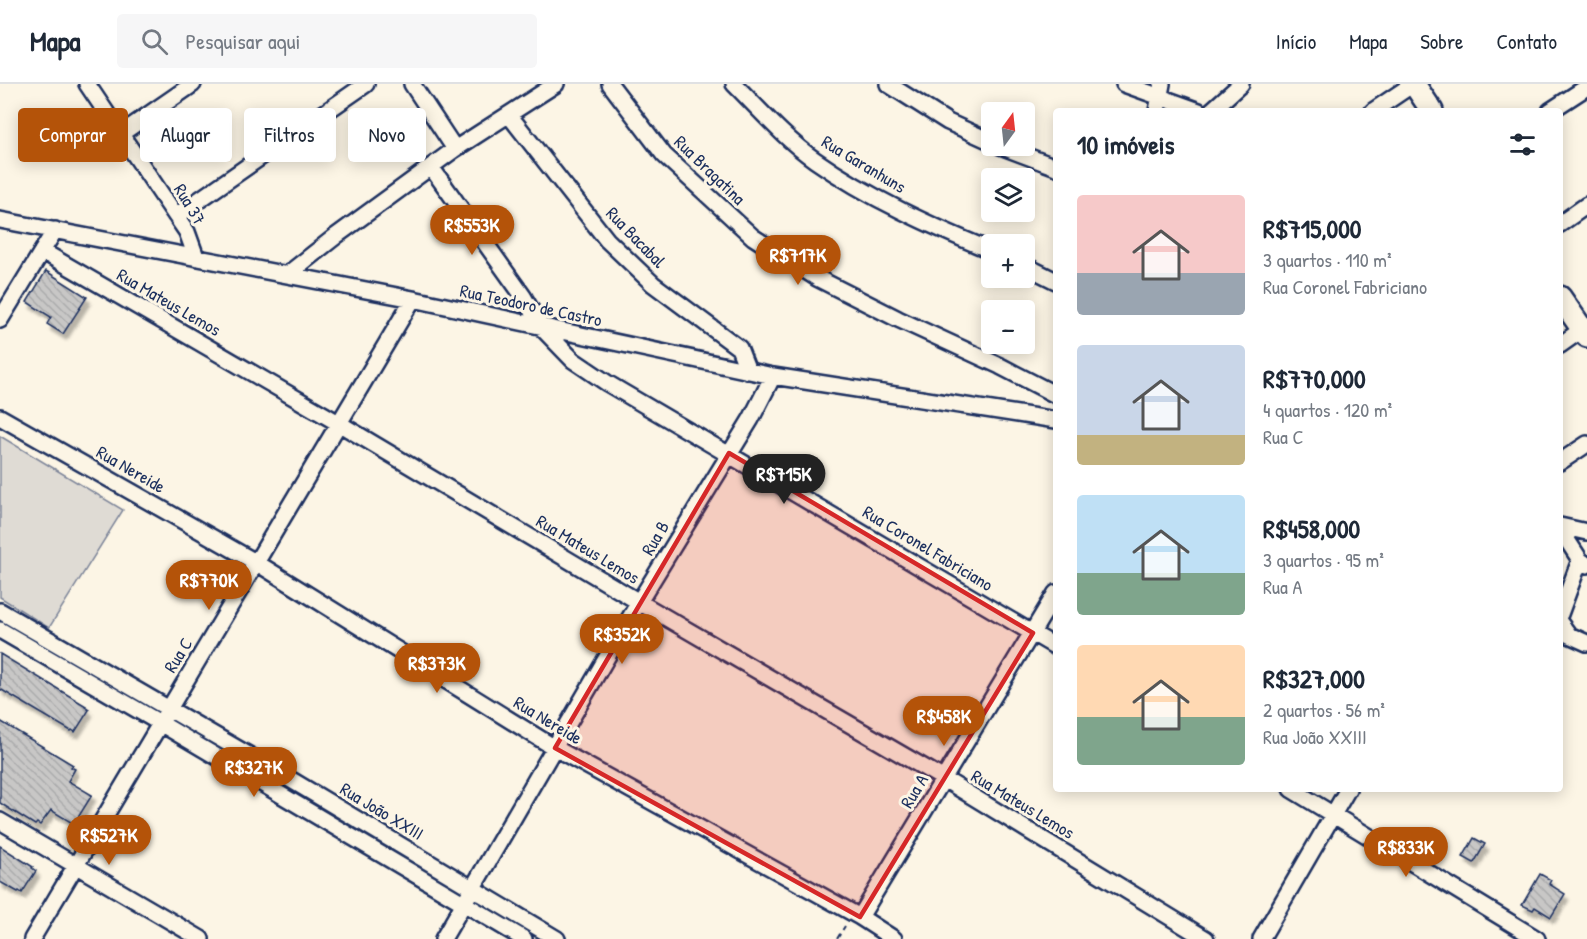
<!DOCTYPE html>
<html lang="pt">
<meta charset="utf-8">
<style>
:root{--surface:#fff;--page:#f6f6f7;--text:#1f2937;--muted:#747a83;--line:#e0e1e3;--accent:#b45309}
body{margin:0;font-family:"Patrick Hand",sans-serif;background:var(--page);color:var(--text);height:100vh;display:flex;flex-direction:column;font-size:22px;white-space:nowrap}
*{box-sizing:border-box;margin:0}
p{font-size:20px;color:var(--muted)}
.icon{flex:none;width:33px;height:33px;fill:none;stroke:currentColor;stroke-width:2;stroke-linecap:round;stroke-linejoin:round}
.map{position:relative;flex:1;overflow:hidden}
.panel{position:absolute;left:1053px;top:24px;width:510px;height:684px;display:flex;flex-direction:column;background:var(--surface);border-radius:6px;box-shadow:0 3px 15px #0003}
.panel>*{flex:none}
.top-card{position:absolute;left:18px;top:24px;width:570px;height:54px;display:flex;gap:12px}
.needle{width:39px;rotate:15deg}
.tools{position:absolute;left:981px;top:18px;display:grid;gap:12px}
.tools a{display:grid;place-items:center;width:54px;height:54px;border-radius:6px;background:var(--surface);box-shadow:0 3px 15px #0003;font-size:30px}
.price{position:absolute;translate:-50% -51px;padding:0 14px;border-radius:21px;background:var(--accent);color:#fff;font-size:20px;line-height:39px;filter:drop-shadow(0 2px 3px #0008)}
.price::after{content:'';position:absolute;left:50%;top:36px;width:18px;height:14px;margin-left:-9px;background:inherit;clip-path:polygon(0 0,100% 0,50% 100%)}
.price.selected{background:#222;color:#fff}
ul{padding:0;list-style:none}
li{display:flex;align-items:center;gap:18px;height:150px;padding:0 24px}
li span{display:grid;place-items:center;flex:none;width:168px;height:120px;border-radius:6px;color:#555}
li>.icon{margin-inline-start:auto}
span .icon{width:72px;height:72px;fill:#fffc;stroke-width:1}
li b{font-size:26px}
h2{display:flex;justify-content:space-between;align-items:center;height:72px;padding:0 24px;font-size:26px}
.pill{padding:0 21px;border-radius:6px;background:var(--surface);box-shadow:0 3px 15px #0003;font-size:21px;line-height:54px}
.pill.selected{background:var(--accent);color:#fff}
header{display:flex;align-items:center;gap:36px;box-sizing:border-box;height:84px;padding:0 30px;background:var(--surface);border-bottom:2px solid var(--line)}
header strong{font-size:28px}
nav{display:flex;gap:33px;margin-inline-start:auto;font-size:21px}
.search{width:420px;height:54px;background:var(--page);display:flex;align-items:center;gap:15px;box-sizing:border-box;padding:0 21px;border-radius:6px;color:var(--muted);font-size:22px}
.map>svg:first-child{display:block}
.garden{fill:#dfdbd4;stroke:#7d8599;stroke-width:1.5}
.building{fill:url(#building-back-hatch);stroke:#1b2f5e;stroke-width:1.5;filter:url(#shadow)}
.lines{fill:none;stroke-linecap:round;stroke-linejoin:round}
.street-casing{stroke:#1b2f5e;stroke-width:20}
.secondary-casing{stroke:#1b2f5e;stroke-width:26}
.path{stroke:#1b2f5e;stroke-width:2;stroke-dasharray:6 4.5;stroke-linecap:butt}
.street{stroke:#fcf5e5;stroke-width:15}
.secondary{stroke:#fcf5e5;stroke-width:21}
.marked{fill:#d62828;fill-opacity:0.2;stroke:#d62828;stroke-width:4.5;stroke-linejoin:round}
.labels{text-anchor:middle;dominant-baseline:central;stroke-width:6;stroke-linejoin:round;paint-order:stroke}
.street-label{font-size:18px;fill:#1b2f5e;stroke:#fcf5e5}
</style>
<header>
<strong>Mapa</strong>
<div class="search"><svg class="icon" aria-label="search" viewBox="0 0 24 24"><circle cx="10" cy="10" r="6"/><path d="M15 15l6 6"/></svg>Pesquisar aqui</div>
<nav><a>Início</a><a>Mapa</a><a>Sobre</a><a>Contato</a></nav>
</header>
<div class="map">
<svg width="1587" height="855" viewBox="0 0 1587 855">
<defs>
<pattern id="building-back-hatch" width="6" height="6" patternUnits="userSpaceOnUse" patternTransform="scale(1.5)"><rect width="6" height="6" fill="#c8c7c6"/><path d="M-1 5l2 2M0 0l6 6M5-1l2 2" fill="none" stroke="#ababac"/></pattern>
<filter id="shadow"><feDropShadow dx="3.5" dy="6" stdDeviation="1.5" flood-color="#0004"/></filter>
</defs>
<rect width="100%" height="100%" fill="#fcf5e5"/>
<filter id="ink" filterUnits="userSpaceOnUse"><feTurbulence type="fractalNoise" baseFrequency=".0167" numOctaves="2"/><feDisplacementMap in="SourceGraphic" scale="12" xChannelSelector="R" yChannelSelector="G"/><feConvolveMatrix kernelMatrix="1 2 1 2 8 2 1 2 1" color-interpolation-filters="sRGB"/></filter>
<g filter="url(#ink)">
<path class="garden" d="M0,352L123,426L49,544L0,513Z"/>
<path class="building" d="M46,187L87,213L63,250L47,240L51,233L27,218Z
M0,570L86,622L85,623L89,626L75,648L72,646L71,647L0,605Z
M0,637L73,681L71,683L75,685L68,697L92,711L74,740L51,726L40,741L37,739L35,741L0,719Z
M1474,754L1485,760L1474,779L1463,773Z
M0,762L33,783L32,784L36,787L22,809L19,807L18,808L0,798Z
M1540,790L1551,796L1549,800L1565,810L1551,833L1535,823L1533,826L1522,821Z"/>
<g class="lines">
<defs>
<path id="street" d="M87,0L176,132L187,148L196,173
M412,0L455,65
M610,0L664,71L753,153L817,194L898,235L1000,282L1056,311
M734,0C760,26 785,55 815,76C869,114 931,142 992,167
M888,0L948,38L992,58
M1124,0L1199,27
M1157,27L1162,0
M1211,27L1241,0
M1373,27L1413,0
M1550,27L1587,3
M509,31L607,156L653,200L739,264L748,287
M122,49L193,0
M1000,62L1056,83
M431,83L523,212L541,243L573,276L607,299L1056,563
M176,132L366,0
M0,136L413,215L773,292L1056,336
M1560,140L1587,121
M42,167L340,340L639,518L944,695L1206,855
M1024,181L1056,197
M288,190L336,152L455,65L556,0
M0,236L55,146
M1560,261L1587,242
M0,333L257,479L555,664L860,833L894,855
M1560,378L1587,360
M1560,442L1587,448
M1560,445L1580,476L1587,481
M0,527L283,691L557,855
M1560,530L1580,476
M1560,539L1569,551L1587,559
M0,546L160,639L524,855
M1291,705L1537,855
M0,737L201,855
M860,833L1056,509
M32,855L413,215
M443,855L639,518L751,335L773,292
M1261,855L1348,705"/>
<path id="secondary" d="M1414,0L1432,27
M1560,213L1587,252"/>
</defs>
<use href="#street" class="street-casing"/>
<use href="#secondary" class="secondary-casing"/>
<path class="path" d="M837,855L845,842"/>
<use href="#street" class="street"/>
<use href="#secondary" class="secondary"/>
</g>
</g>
<path class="marked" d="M729,369L1033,549L860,833L555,664Z"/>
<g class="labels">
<g class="street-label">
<text transform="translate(864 80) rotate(31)">Rua Garanhuns</text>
<text transform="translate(710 86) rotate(44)">Rua Bragatina</text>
<text transform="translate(190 120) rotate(59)">Rua 37</text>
<text transform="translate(636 153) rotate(46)">Rua Bacabal</text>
<text transform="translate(169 218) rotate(30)">Rua Mateus Lemos</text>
<text transform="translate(531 221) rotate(12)">Rua Teodoro de Castro</text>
<text transform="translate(131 385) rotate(30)">Rua Nereide</text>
<text transform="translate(655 454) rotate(-59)">Rua B</text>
<text transform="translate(928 464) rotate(31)">Rua Coronel Fabriciano</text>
<text transform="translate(588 465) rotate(31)">Rua Mateus Lemos</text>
<text transform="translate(178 571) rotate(-58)">Rua C</text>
<text transform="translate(548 636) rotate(31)">Rua Nereide</text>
<text transform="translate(914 707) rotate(-59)">Rua A</text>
<text transform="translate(1023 720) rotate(31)">Rua Mateus Lemos</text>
<text transform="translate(382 727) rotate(31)">Rua João XXIII</text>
</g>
</g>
</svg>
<div class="tools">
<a><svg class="needle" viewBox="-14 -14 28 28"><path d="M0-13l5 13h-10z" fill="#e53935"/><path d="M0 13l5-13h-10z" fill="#747a83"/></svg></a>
<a><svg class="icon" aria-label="layers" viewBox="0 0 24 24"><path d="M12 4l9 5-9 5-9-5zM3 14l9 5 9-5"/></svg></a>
<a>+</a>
<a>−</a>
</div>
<b class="price" style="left:472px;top:172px">R$553K</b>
<b class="price" style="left:798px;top:202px">R$717K</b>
<b class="price selected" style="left:784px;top:421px">R$715K</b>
<b class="price" style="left:209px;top:527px">R$770K</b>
<b class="price" style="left:622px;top:581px">R$352K</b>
<b class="price" style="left:437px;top:610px">R$373K</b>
<b class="price" style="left:944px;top:663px">R$458K</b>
<b class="price" style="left:254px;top:714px">R$327K</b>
<b class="price" style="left:109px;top:782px">R$527K</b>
<b class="price" style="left:1406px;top:794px">R$833K</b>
<div class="top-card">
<a class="pill selected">Comprar</a>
<a class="pill">Alugar</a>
<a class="pill">Filtros</a>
<a class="pill">Novo</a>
</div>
<section class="panel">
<h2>10 imóveis<svg class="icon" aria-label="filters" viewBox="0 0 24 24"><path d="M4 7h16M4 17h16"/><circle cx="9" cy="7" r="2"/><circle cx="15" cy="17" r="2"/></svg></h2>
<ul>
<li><span style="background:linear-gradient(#f6c9c9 65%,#9aa5b1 0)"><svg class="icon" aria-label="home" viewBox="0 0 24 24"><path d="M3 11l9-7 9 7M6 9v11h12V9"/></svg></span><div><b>R$715,000</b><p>3 quartos · 110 m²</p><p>Rua Coronel Fabriciano</p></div></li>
<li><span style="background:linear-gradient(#c9d6e8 75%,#c2b280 0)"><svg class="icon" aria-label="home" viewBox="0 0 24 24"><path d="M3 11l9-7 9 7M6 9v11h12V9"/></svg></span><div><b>R$770,000</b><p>4 quartos · 120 m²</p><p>Rua C</p></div></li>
<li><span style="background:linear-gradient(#bfe0f5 65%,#7fa58c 0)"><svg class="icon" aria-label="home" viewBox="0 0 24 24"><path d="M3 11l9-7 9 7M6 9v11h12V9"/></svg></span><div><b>R$458,000</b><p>3 quartos · 95 m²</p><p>Rua A</p></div></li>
<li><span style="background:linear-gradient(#ffd9b3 60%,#7fa58c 0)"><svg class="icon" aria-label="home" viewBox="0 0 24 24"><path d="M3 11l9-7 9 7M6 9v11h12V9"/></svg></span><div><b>R$327,000</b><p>2 quartos · 56 m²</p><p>Rua João XXIII</p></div></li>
</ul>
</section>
</div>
